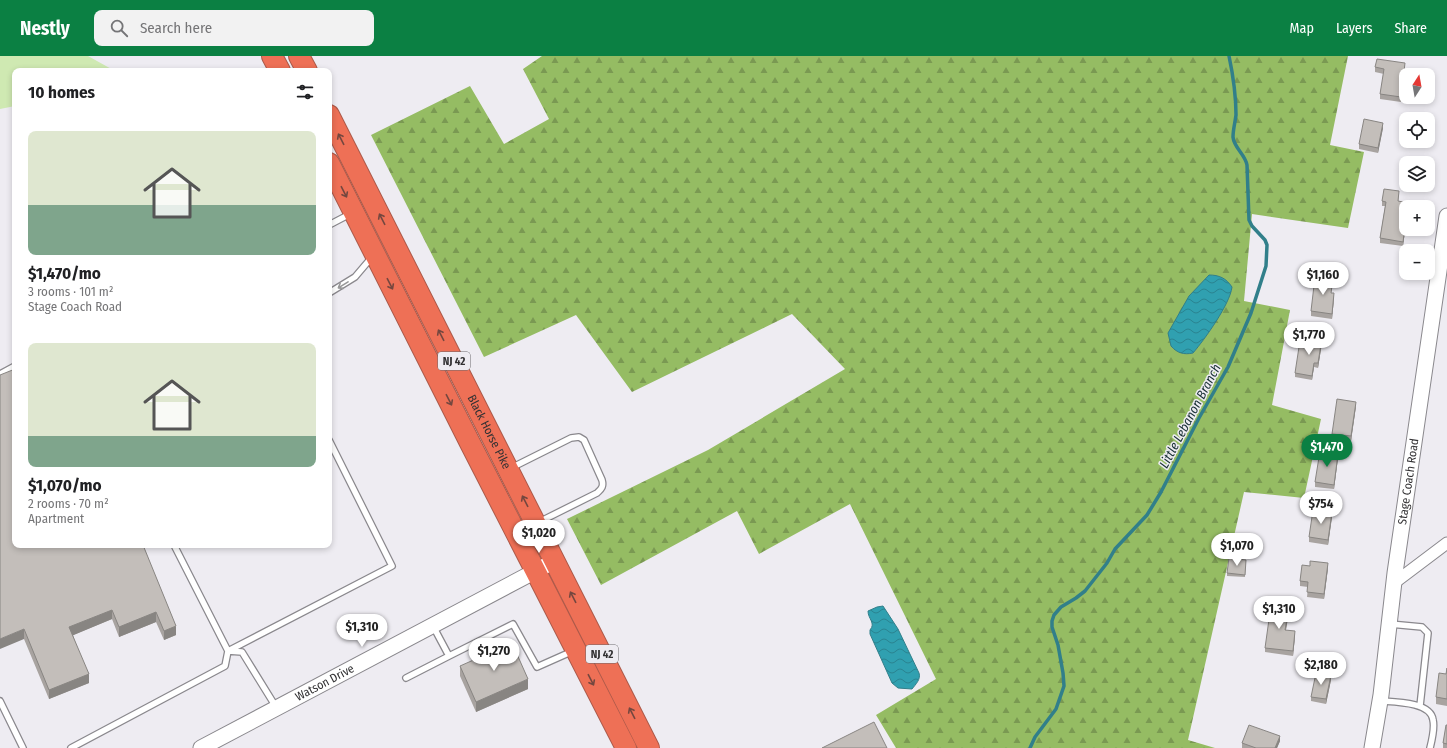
<!DOCTYPE html>
<meta charset="utf-8">
<style>
:root{--surface:#fff;--page:#f2f2f2;--text:#202124;--muted:#757577;--accent:#0b8043}
body{margin:0;font-family:"Fira Sans Condensed",sans-serif;background:var(--page);color:var(--text);height:100vh;display:flex;flex-direction:column;font-size:15px;white-space:nowrap}
*{box-sizing:border-box;margin:0}
p{font-size:13px;color:var(--muted)}
.icon{flex:none;width:22px;height:22px;fill:none;stroke:currentColor;stroke-width:2;stroke-linecap:round;stroke-linejoin:round}
.map{position:relative;flex:1;overflow:hidden}
.side{position:absolute;left:12px;top:12px;width:320px;height:480px;display:flex;flex-direction:column;background:var(--surface);border-radius:8px;box-shadow:0 2px 6px #0003}
.side>*{flex:none}
.needle{width:26px;rotate:11deg}
.controls{position:absolute;left:1399px;top:12px;display:grid;gap:8px}
.controls a{display:grid;place-items:center;width:36px;height:36px;border-radius:8px;background:var(--surface);box-shadow:0 2px 6px #0003;font-size:20px}
.price{position:absolute;translate:-50% -34px;padding:0 9px;border-radius:14px;background:#fff;color:#222;font-size:13px;line-height:26px;filter:drop-shadow(0 1px 2px #0008)}
.price::after{content:'';position:absolute;left:50%;top:24px;width:12px;height:9px;margin-left:-6px;background:inherit;clip-path:polygon(0 0,100% 0,50% 100%)}
.price.selected{background:var(--accent);color:#fff}
ul{padding:0;list-style:none}
li{display:grid;align-content:center;gap:8px;height:212px;padding:0 16px}
li span{display:grid;place-items:center;height:124px;border-radius:8px;color:#555}
li>.icon{margin-inline-start:auto}
span .icon{width:72px;height:72px;fill:#fffc;stroke-width:1}
li b{font-size:17px}
h2{display:flex;justify-content:space-between;align-items:center;height:48px;padding:0 16px;font-size:17px}
header{display:flex;align-items:center;gap:24px;box-sizing:border-box;height:56px;padding:0 20px;background:var(--accent);color:#fff}
header strong{font-size:19px}
nav{display:flex;gap:22px;margin-inline-start:auto;font-size:14px}
.search{width:280px;height:36px;background:var(--page);display:flex;align-items:center;gap:10px;box-sizing:border-box;padding:0 14px;border-radius:8px;color:var(--muted);font-size:15px}
.map>svg:first-child{display:block}
.grass{fill:#cfe9b2}
.forest{fill:url(#forest-firs)}
.water{fill:url(#water-waves);stroke:#317f8a}
.lines{fill:none;stroke-linecap:round;stroke-linejoin:round}
.stream{stroke:#317f8a;stroke-width:3.5}
.lane-casing{stroke:#8a888d;stroke-width:8}
.street-casing{stroke:#8a888d;stroke-width:13}
.secondary-casing{stroke:#8a888d;stroke-width:17}
.highway-casing{stroke:#ac5a4a;stroke-width:22}
.lane{stroke:#fff;stroke-width:5.5}
.street{stroke:#fff;stroke-width:11}
.secondary{stroke:#fff;stroke-width:15}
.highway{stroke:#ee7056;stroke-width:20}
.wall{fill:#a8a3a0}
.shaded-wall{fill:#888582}
.building{fill:#c3beba;stroke:#888582}
.oneway{stroke:#74473f}
.oneway2{stroke:#989899}
.labels{text-anchor:middle;dominant-baseline:central;stroke-width:3;stroke-linejoin:round;paint-order:stroke}
.shield{fill:#eeecf2;stroke:#6a696c;stroke-width:1}
.shield-label{font-size:11px;font-weight:bold;fill:#323133}
.street-label{font-size:12px;fill:#323133;stroke:#eeecf2}
.water-label{font-size:13px;font-style:italic;fill:#162e32;stroke:#eeecf2}
</style>
<header>
<strong>Nestly</strong>
<div class="search"><svg class="icon" aria-label="search" viewBox="0 0 24 24"><circle cx="10" cy="10" r="6"/><path d="M15 15l6 6"/></svg>Search here</div>
<nav><a>Map</a><a>Layers</a><a>Share</a></nav>
</header>
<div class="map">
<svg width="1447" height="692" viewBox="0 0 1447 692">
<defs>
<pattern id="forest-firs" width="22" height="20" patternUnits="userSpaceOnUse"><rect width="22" height="20" fill="#95bc63"/><path d="M5 1l3.5 6h-7zM16 11l3.5 6h-7z" fill="#7a9952"/></pattern>
<pattern id="water-waves" width="16" height="10" patternUnits="userSpaceOnUse"><rect width="16" height="10" fill="#30a0b0"/><path d="M0 5q4-4 8 0t8 0" fill="none" stroke="#298390"/></pattern>
</defs>
<rect width="100%" height="100%" fill="#eeecf2"/>
<path class="grass" d="M0,0H88L115,15H15V50L0,53Z"/>
<path class="forest" d="M542,0H1348L1330,89L1364,96L1348,172L1252,158L1244,245L1290,254L1272,349L1321,363L1304,442L1244,436L1188,684L1215,692H896L876,659L936,623L850,448L759,498L737,455L601,529L567,463L708,394L845,313L792,258L632,336L576,259L484,301L371,79L470,30L504,88L549,63L523,13Z"/>
<path class="water" d="M1209,219C1219,219 1226,222 1232,231C1230,248 1205,283 1193,297C1184,299 1177,297 1171,290L1168,277L1189,240Z
M883,550L898,573L919,617C921,623 916,628 912,633L898,632L892,627L870,578V574C876,567 868,563 868,555L877,551Z"/>
<g class="lines">
<path class="stream" d="M1030,692L1035,681L1056,653L1064,630L1063,617L1058,589L1052,571V565L1054,559L1061,551L1076,542L1085,535L1107,507L1115,493L1147,459L1161,436L1199,362L1228,311L1251,257L1266,210L1267,189L1265,184L1252,170L1249,164L1247,109C1245,98 1234,92 1233,81C1233,74 1235,67 1236,59C1236,39 1233,19 1229,0"/>
<defs>
<path id="lane" d="M329,169L350,158
M329,237L355,221L372,201
M0,318L15,310
M511,412L571,382L579,381L584,384L602,424C604,431 601,433 597,437L539,466
M174,489L228,595L242,596L276,651
M1390,568L1422,571L1428,577L1420,650
M449,600L513,568L537,611L573,595
M406,622L449,600L433,570
M0,645L23,692
M1381,645C1395,646 1431,646 1433,664C1435,672 1432,684 1430,692
M71,692L225,610L228,595L392,510L329,384"/>
<path id="street" d="M1394,527L1447,487"/>
<g id="secondary">
<path id="s1" d="M201,692L545,510"/>
<path id="s2" d="M1372,692L1381,639L1395,517L1447,160"/>
</g>
<g id="highway">
<path d="M272,0L280,15"/>
<path d="M299,0L307,15"/>
<path id="s3" d="M329,59L649,692"/>
<path d="M329,107L470,387L626,692"/>
</g>
</defs>
<use href="#lane" class="lane-casing"/>
<use href="#street" class="street-casing"/>
<use href="#secondary" class="secondary-casing"/>
<use href="#highway" class="highway-casing"/>
<use href="#lane" class="lane"/>
<use href="#street" class="street"/>
<use href="#secondary" class="secondary"/>
<use href="#highway" class="highway"/>
</g>
<path class="wall" d="M1375,11L1405,12L1401,46L1380,43V38L1384,18L1375,16Z
M1383,72L1378,97L1359,93V88Z
M1399,140L1398,146L1408,151H1406V168L1403,190L1380,187V182L1385,150H1382V145Z
M1333,228L1331,237L1334,242L1332,263L1311,260V255Z
M1322,287L1318,312L1314,311L1312,324L1295,321V317L1306,292Z
M0,319L143,489L176,579L164,584L156,566L119,581L112,563L73,579L89,627L49,643L24,583Z
M1356,350L1351,385L1332,382V378Z
M1338,402L1334,433L1315,431V426Z
M1332,461L1328,489L1309,486V481Z
M1246,504L1245,521L1227,520V517Z
M1310,510L1328,512L1324,543L1307,541L1308,531L1300,530V525Z
M1289,556L1286,574L1295,580L1293,600L1265,596V592Z
M460,610L528,633L476,656L460,620Z
M1447,612V650L1436,648V641L1446,618Z
M1331,624L1326,648L1311,645V641Z
M1447,669V692H1443V687Z
M1280,685L1277,692H1242V687Z"/>
<path class="shaded-wall" d="M1405,7V12L1401,46V41Z
M1383,67V72L1378,97V92Z
M1406,163V168L1403,190V186Z
M1334,237V242L1332,263V258Z
M1322,282V287L1318,312V307Z
M1314,307V311L1312,324V320Z
M1356,346V350L1351,385V380Z
M1338,398V402L1334,433V429Z
M1332,456V461L1328,489V484Z
M1328,507V512L1324,543V538Z
M1289,551V556L1285,579V574Z
M112,554V563L69,581V571Z
M156,556V566L119,581V571Z
M176,570V579L164,584V575Z
M24,573V583L0,593V583Z
M1295,575V580L1293,600V595Z
M89,618V627L49,643V634Z
M1331,619V624L1326,648V643Z
M528,623V633L476,656V646Z
M1280,680V685L1277,692H1275Z"/>
<path class="building" d="M1377,3L1405,7L1401,41L1380,38L1384,13L1375,11Z
M1364,63L1383,67L1378,92L1359,88Z
M1384,133L1399,135L1398,145L1408,147V151H1406V163L1403,186L1380,182L1386,146L1382,145Z
M1315,221L1333,223L1331,237H1334L1332,258L1311,255Z
M1308,279L1322,282L1318,307H1314L1312,320L1295,317L1299,291L1306,292Z
M15,313V489H143L176,570L164,575L156,556L119,571L112,554L69,571L89,618L49,634L24,573L0,583V319Z
M1337,343L1356,346L1351,380L1332,378Z
M1320,395L1338,398L1334,429L1315,426Z
M1313,454L1332,456L1328,484L1309,481Z
M1229,502L1246,504L1245,519L1227,517Z
M1310,505L1328,507L1324,538L1307,536L1308,526L1300,525L1302,509L1310,510Z
M1271,549L1289,551L1285,574L1295,575L1293,595L1265,592Z
M512,587L528,623L476,646L460,610Z
M1447,612V643L1436,641L1439,617L1446,618Z
M1316,617L1331,619L1326,643L1311,641Z
M874,666L887,692H822Z
M1249,669L1280,680L1275,692H1256L1242,687Z
M1446,669H1447V688L1443,687Z"/>
<defs><path id="oneway-shaft" d="M-6 0H5M1.5-3L5.5 0L1.5 3" fill="none" stroke-width="1.6" stroke-linecap="round" stroke-linejoin="round"/></defs>
<g class="oneway">
<use href="#oneway-shaft" transform="translate(341 83) rotate(-117)"/>
<use href="#oneway-shaft" transform="translate(344 136) rotate(63)"/>
<use href="#oneway-shaft" transform="translate(382 163) rotate(-117)"/>
<use href="#oneway-shaft" transform="translate(390 228) rotate(63)"/>
<use href="#oneway-shaft" transform="translate(441 279) rotate(-117)"/>
<use href="#oneway-shaft" transform="translate(449 344) rotate(63)"/>
<use href="#oneway-shaft" transform="translate(525 445) rotate(-117)"/>
<use href="#oneway-shaft" transform="translate(573 541) rotate(-117)"/>
<use href="#oneway-shaft" transform="translate(591 624) rotate(63)"/>
<use href="#oneway-shaft" transform="translate(632 657) rotate(-117)"/>
</g>
<use class="oneway2" href="#oneway-shaft" transform="translate(343 229) rotate(148)"/>
<g class="labels">
<g class="shield">
<rect x="438" y="296" width="32" height="18" rx="3"/>
<rect x="586" y="589" width="32" height="18" rx="3"/>
</g>
<g class="shield-label">
<text x="454" y="305">NJ 42</text>
<text x="602" y="598">NJ 42</text>
</g>
<g class="street-label">
<text stroke="none"><textPath href="#s3" startOffset="355">Black Horse Pike</textPath></text>
<text stroke="none"><textPath href="#s2" startOffset="269">Stage Coach Road</textPath></text>
<text stroke="none"><textPath href="#s1" startOffset="140">Watson Drive</textPath></text>
</g>
<g class="water-label">
<text transform="translate(1190 360) rotate(-62)">Little Lebanon Branch</text>
</g>
</g>
</svg>
<div class="controls">
<a><svg class="needle" viewBox="-14 -14 28 28"><path d="M0-13l5 13h-10z" fill="#e53935"/><path d="M0 13l5-13h-10z" fill="#757577"/></svg></a>
<a><svg class="icon" aria-label="locate" viewBox="0 0 24 24"><circle cx="12" cy="12" r="6"/><path d="M12 2v4M12 18v4M2 12h4M18 12h4"/></svg></a>
<a><svg class="icon" aria-label="layers" viewBox="0 0 24 24"><path d="M12 4l9 5-9 5-9-5zM3 14l9 5 9-5"/></svg></a>
<a>+</a>
<a>−</a>
</div>
<b class="price" style="left:1323px;top:240px">$1,160</b>
<b class="price" style="left:1309px;top:300px">$1,770</b>
<b class="price selected" style="left:1327px;top:412px">$1,470</b>
<b class="price" style="left:1321px;top:469px">$754</b>
<b class="price" style="left:539px;top:498px">$1,020</b>
<b class="price" style="left:1237px;top:511px">$1,070</b>
<b class="price" style="left:1279px;top:574px">$1,310</b>
<b class="price" style="left:362px;top:592px">$1,310</b>
<b class="price" style="left:494px;top:616px">$1,270</b>
<b class="price" style="left:1321px;top:630px">$2,180</b>
<section class="side">
<h2>10 homes<svg class="icon" aria-label="filters" viewBox="0 0 24 24"><path d="M4 7h16M4 17h16"/><circle cx="9" cy="7" r="2"/><circle cx="15" cy="17" r="2"/></svg></h2>
<ul>
<li><span style="background:linear-gradient(#dfe7d0 60%,#7fa58c 0)"><svg class="icon" aria-label="home" viewBox="0 0 24 24"><path d="M3 11l9-7 9 7M6 9v11h12V9"/></svg></span><div><b>$1,470/mo</b><p>3 rooms · 101 m²</p><p>Stage Coach Road</p></div></li>
<li><span style="background:linear-gradient(#dfe7d0 75%,#7fa58c 0)"><svg class="icon" aria-label="home" viewBox="0 0 24 24"><path d="M3 11l9-7 9 7M6 9v11h12V9"/></svg></span><div><b>$1,070/mo</b><p>2 rooms · 70 m²</p><p>Apartment</p></div></li>
</ul>
</section>
</div>
